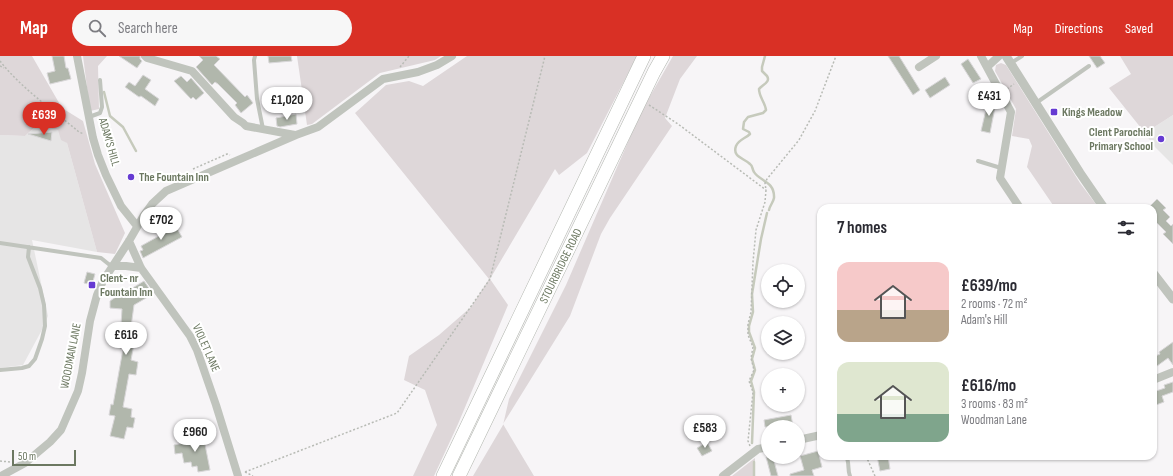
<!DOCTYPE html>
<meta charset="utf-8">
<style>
:root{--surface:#fff;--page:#f7f7f7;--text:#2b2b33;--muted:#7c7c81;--accent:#d93025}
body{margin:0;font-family:"Sofia Sans Condensed",sans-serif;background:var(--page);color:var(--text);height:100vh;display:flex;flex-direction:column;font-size:15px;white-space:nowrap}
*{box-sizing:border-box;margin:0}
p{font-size:13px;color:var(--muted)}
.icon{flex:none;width:22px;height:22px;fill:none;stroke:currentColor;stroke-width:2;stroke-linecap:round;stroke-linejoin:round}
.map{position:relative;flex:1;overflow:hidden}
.details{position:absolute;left:817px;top:148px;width:340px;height:256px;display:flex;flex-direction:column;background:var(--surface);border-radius:12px;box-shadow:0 1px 3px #0004}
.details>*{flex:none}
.tools{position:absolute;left:761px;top:208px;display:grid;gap:8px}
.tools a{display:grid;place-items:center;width:44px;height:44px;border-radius:50%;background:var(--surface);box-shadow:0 1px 3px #0004;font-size:20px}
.scale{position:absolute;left:12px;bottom:10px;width:64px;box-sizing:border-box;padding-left:4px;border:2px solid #6c7861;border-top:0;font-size:11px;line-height:14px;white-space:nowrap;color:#6c7861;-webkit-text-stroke:3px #fff;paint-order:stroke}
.price{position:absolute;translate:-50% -34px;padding:0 9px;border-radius:14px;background:#fff;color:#222;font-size:13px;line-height:26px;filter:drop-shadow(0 1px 2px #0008)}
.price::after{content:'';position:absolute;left:50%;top:24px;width:12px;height:9px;margin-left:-6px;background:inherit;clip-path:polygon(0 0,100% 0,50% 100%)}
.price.active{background:var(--accent);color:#fff}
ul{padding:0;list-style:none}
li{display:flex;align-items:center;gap:12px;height:100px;padding:0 20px}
li span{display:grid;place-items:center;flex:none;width:112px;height:80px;border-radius:12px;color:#555}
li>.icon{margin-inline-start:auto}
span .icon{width:48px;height:48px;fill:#fffc;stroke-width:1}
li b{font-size:17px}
h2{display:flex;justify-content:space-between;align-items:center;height:48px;padding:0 20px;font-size:17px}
header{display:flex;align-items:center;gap:24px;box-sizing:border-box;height:56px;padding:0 20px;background:var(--accent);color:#fff}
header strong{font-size:19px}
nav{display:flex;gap:22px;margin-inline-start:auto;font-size:14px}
.search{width:280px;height:36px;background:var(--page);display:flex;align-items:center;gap:10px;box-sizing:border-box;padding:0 14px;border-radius:22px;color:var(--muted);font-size:15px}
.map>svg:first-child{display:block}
.built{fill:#e6e5e5}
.green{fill:#ded7d9}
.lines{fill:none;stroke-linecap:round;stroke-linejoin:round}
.stream{stroke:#c6cabc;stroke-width:2.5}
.building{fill:#b1b7ac;stroke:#d9d7d9}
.trunk-casing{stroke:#b2b6af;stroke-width:14}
.path{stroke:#b8bbb5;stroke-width:1.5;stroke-dasharray:2 2;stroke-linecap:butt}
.service{stroke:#c0c4bd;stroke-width:4}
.minor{stroke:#c0c4bd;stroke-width:8}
.tertiary{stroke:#c0c4bd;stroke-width:9}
.trunk{stroke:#fff;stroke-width:13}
.poi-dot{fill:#663bd2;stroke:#fff;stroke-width:1.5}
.labels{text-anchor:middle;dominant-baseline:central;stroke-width:4;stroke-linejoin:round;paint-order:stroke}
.poi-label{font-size:12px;font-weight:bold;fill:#6c7861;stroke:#fff;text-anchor:start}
.street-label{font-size:12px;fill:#6c7861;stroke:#fff}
</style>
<header>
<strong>Map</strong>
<div class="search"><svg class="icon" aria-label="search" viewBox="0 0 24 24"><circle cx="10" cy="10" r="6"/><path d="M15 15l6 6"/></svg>Search here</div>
<nav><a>Map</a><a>Directions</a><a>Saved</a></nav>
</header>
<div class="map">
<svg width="1173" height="420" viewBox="0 0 1173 420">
<rect width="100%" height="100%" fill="#f7f5f7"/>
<path class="built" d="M1173,59V109L1153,89L1145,77Z
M36,70L58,74L67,87L97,196L32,184L48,260L44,270L23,309L0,312V79L25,80Z"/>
<path class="green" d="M0,0H32L62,52L83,65L95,108L125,177L115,198L97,196L67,87L61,84L58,74L36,70L25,80L0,79Z
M83,0H107L98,10L99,53L90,55Z
M297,0H441L435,4L380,17L312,68L307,69Z
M467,0H637L587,97L559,119L555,113L490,223L508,249L458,368L434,420H413L437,369L425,334L404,324L409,300L439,279L471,251L489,223L355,57L386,29L409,25L423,30Z
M673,0H697L680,23L665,62L672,70L610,162L601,178L570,260L503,368L534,420H473L503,369L509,343L566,229L641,56Z
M1120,0H1173V59L1145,77L1109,32L1131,18Z
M1001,7L1006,9L1080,127L1098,151L1097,152H1055L1027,111L1032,90L1029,83L1012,80L1016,53L995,15L996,9Z
M755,402V420H732Z"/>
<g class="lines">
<path class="stream" d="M765,0L762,11V15C764,17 765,18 767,20C771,26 762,29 759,33C759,41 765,46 766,54L763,57L748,61L744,66L743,73L749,76L750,78C745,83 739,83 736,90C732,101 744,102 750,108C753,110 752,113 754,116C759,125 775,125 774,142C773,147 770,149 769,154
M104,36L110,60L123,71L136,95
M752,387L754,336L751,325L755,314L752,303L755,292L749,276V270L753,256L752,238L761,183L767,157
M754,406V420"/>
</g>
<path class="building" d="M52,0H64L66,12H68L71,23L50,28L47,17L55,15Z
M119,0H140V3L142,5L137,12Z
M199,0H216L220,3L214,9L245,41L247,39L253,47L241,57L235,49L237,47L218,28L215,26L212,29L196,11L203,4Z
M268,0H291L292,5L269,7Z
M888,0H899L920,34L913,39Z
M1089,0H1100L1105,7L1097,12Z
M968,3L981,23L973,27L961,8Z
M143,19L151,24L145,33L159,43L155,50L141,40L139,41L125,31L129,26L135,30Z
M181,20L187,26L191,22L204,37L196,44L193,41L191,43L174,25Z
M945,21L950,29L930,42L925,34Z
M988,45L996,46L990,77L981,75Z
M296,58L297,68L280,71L277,70L276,62Z
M52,76L51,85L28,78Z
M1157,143L1166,152L1163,154L1170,161L1166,165L1171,170L1173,168V188L1163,178L1166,176L1153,163V152H1148Z
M175,169L182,181L143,202L140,195L143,194L141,190L159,180L158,178Z
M87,216L95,218L92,229L84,227Z
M144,225L153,238L134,249L131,271L137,272L131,304L138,306L136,319L129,318L123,351L132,353L131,361L135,362L133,372L127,371L124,383L110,380L115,360L109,359L111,348L113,349L123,293L120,292L123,277L116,276L117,268L121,269L122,253L110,252V245L126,234V236Z
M1173,286V309L1168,302L1153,313V301L1160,298L1159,296Z
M1173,326V336L1162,340L1164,346L1156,349L1153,340V336L1165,332L1164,329Z
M791,359L793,370L785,371H765L764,364Z
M203,378L210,414L198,416L197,410L192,411L191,406L184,407L182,397L175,398L174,389L189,386L188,381Z
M707,386L712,395L702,400L697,392Z
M818,395L822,411L812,414L814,420H790V418L804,414L800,400Z
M877,400H888L890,413L880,415Z
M766,401H773L778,420H771Z"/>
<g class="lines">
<defs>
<path id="trunk" d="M443,420L644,0
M459,420L654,16L663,0"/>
</defs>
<use href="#trunk" class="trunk-casing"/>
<path class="path" d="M0,5C22,33 52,53 79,76L84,78
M0,10L4,12
M400,11L409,0
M1007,33L1014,28
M649,49L678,68L766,134
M193,113L227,98L230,99
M750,390L748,385L753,336L749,325L754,314L751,302L753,291L748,279V268L751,256L753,206L756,174L765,146L766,134L765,127L767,123L799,84L815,55L836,0
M866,400L875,420
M0,405L10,406
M245,416L397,357L490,223L545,0
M245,416L253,420"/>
<path class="service" d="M255,0L254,4L257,43L263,73
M1011,7L1022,0
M1036,47L1089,10
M89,61L100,57L102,51L100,24
M978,105L1001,112
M0,187L101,202L111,210
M0,314L22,312L29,310L35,303L42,283L45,270L44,249L40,232L28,201L29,191
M846,400C850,407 847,413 850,420"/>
<path class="minor" d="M77,0L93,82L98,99L106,119L121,150L137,170
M145,0L147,2L192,15L234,61L243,67L246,70L295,79
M981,0L1011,56L1000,122L1020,152
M919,11L936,0
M987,11L999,0
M129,185L141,212L190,280L197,294L216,349L238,420
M112,210H126L141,212
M1153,324L1173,316
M798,384L821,379
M1,420L25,407L50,386L61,374L78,335L82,317L90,265L97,239L103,225L129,185L144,159L152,148L166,135L296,79L318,71L383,23L418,16L437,9L452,0
M723,420L758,393L768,391"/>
<path class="tertiary" d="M1006,0L1080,117L1104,152
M1153,217L1173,243"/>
<use href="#trunk" class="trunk"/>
</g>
<g class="poi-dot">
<rect x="1050" y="52" width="8" height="8" rx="2"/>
<circle cx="1161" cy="83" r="4"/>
<circle cx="131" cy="121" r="4"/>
<rect x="88" y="225" width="8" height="8" rx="2"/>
</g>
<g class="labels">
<g class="poi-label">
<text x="1062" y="56">Kings Meadow</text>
<text x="1153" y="76" text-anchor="end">Clent Parochial<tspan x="1153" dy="14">Primary School</tspan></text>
<text x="139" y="121">The Fountain Inn</text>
<text x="100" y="222">Clent- nr<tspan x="100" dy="14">Fountain Inn</tspan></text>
</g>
<g class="street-label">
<text transform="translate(109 86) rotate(74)">ADAM'S HILL</text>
<text transform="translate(561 210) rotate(-64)">STOURBRIDGE ROAD</text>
<text transform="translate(206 292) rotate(66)">VIOLET LANE</text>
<text transform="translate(71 300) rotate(-79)">WOODMAN LANE</text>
</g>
</g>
</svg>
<div class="tools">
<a><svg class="icon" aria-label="locate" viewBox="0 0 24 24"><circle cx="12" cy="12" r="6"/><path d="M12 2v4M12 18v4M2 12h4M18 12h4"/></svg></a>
<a><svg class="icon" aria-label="layers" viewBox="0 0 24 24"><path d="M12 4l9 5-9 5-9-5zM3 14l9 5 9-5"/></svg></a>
<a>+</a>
<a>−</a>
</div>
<div class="scale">50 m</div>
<b class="price" style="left:989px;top:61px">£431</b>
<b class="price" style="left:287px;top:65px">£1,020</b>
<b class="price active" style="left:44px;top:80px">£639</b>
<b class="price" style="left:161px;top:185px">£702</b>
<b class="price" style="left:126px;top:300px">£616</b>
<b class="price" style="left:705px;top:393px">£583</b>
<b class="price" style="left:195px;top:397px">£960</b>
<section class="details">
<h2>7 homes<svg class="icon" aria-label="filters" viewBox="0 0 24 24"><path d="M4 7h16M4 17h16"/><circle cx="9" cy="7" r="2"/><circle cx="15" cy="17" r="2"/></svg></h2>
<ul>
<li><span style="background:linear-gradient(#f6c9c9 60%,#b9a48a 0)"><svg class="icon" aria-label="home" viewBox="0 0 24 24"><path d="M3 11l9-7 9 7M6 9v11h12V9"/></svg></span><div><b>£639/mo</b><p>2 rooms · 72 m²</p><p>Adam's Hill</p></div></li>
<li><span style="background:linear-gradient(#dfe7d0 65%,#7fa58c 0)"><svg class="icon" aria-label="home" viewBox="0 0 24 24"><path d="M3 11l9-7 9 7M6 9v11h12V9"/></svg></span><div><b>£616/mo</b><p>3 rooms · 83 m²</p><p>Woodman Lane</p></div></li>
</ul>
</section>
</div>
